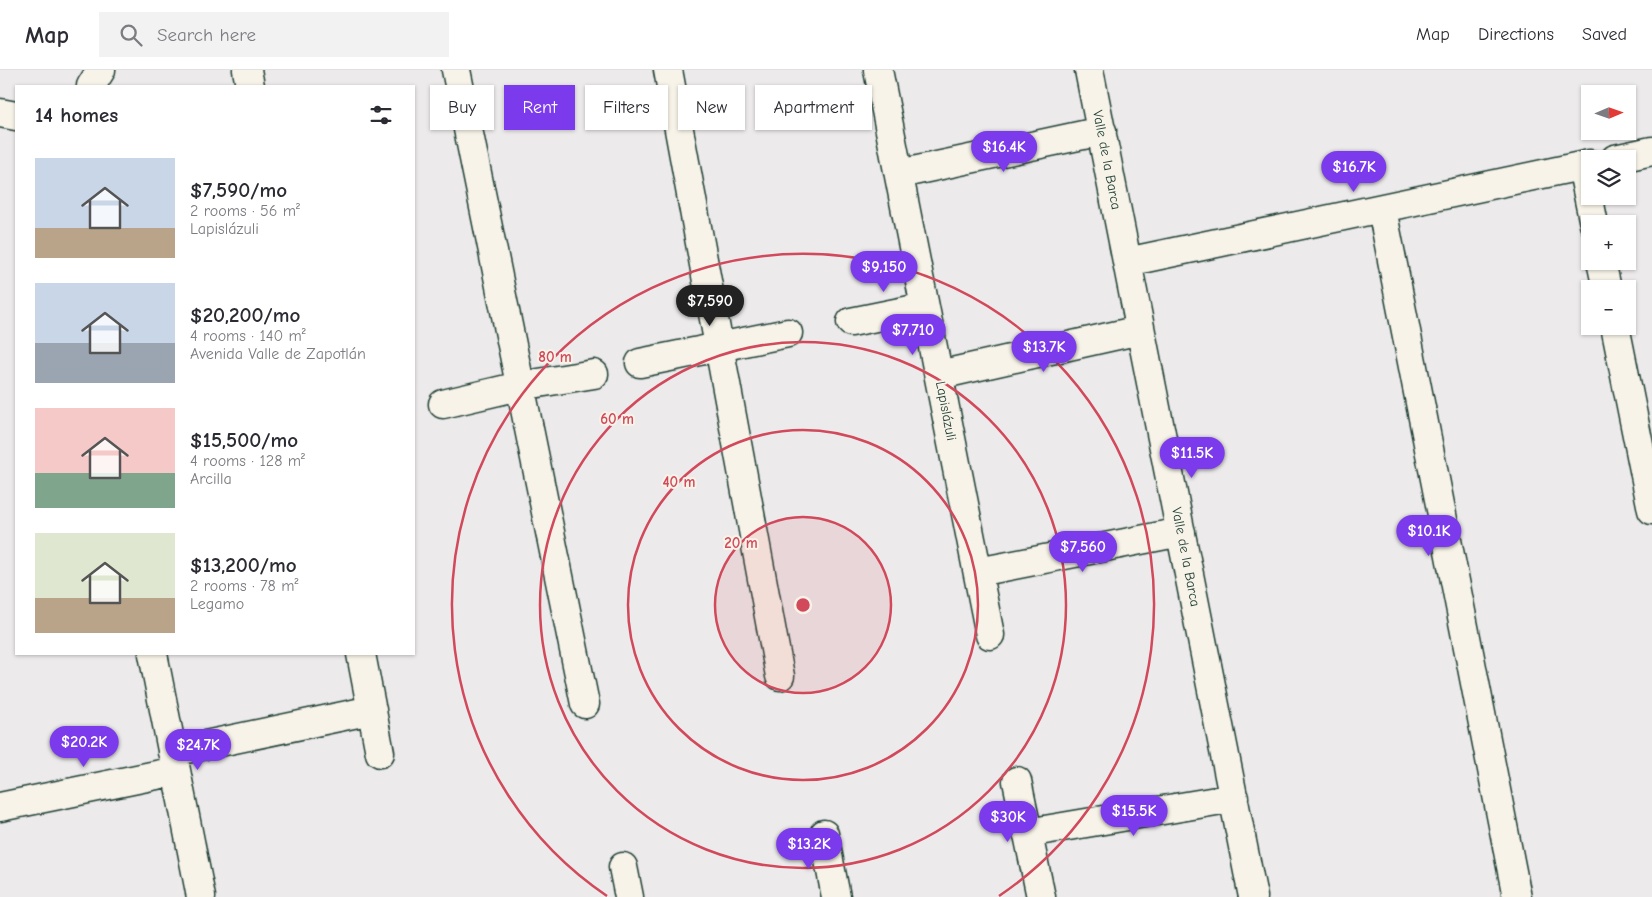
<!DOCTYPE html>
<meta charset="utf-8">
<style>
:root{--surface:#fff;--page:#f2f2f3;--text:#2b2b33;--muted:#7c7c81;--line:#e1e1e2;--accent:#7c3aed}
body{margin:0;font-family:"Comic Neue",sans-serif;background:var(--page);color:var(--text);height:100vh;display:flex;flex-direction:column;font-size:19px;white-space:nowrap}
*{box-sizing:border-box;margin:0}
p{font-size:16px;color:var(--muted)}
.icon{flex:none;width:28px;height:28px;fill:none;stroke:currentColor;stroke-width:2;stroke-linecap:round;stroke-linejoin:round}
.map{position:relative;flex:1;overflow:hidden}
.side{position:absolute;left:15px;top:15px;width:400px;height:570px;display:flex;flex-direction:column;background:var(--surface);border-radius:0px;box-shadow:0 1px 4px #0004}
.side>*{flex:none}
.hud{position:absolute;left:430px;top:15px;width:475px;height:45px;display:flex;gap:10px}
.needle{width:32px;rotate:88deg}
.controls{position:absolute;left:1581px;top:15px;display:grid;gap:10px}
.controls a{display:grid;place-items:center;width:55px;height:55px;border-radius:0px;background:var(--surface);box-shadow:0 1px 4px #0004;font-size:25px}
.price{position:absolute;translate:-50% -42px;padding:0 11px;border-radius:18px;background:var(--accent);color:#fff;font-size:16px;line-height:32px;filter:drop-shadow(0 1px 2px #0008)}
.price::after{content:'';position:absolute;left:50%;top:30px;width:15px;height:11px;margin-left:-8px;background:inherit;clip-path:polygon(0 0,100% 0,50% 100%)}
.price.selected{background:#222;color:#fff}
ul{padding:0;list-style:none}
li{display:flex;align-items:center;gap:15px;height:125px;padding:0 20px}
li span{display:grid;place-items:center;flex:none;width:140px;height:100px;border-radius:0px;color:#555}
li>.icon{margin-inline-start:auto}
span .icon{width:60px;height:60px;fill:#fffc;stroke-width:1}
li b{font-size:21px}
h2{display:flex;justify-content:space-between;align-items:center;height:60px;padding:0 20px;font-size:21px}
.pill{padding:0 18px;border-radius:0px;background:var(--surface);box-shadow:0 1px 4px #0004;font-size:18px;line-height:45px}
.pill.selected{background:var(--accent);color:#fff}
header{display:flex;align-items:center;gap:30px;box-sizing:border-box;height:70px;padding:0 25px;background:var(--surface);border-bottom:1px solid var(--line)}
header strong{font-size:24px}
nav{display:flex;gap:28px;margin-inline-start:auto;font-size:18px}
.search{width:350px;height:45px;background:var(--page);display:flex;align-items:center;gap:12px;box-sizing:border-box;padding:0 18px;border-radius:0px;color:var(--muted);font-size:19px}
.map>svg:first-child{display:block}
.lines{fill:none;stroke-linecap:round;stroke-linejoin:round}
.minor-casing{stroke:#1f3d34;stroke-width:31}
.minor{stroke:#f7f3e8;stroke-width:28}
.ring{fill:none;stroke:#d1495b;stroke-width:2.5}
.labels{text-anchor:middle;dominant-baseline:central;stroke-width:4;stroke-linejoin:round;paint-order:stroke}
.street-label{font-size:14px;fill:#1f3d34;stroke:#f7f3e8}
.centre{fill:#d1495b;stroke:#f7f3e8;stroke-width:2.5}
.ring-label{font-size:15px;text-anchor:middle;font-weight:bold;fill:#d1495b;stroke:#f7f3e8;stroke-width:4;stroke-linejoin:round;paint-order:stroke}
</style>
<header>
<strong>Map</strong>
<div class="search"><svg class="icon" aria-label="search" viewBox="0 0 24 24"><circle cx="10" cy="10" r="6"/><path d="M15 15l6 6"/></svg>Search here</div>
<nav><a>Map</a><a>Directions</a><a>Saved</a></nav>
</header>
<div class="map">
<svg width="1652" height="827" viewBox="0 0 1652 827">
<rect width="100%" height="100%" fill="#eceaeb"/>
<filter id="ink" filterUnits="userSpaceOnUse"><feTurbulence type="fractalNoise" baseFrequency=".02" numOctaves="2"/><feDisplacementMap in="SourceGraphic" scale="10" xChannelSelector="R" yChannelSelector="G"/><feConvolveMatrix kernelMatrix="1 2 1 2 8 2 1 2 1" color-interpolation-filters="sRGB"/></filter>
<g filter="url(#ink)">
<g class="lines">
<defs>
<path id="minor" d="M247,0L250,16
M456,0L585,634
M668,0L780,606
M878,0L990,565
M1089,0L1253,827
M91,16L101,0
M0,43L16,46
M1615,89L1652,81
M1582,96L1594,154
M899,104L1102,61
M1382,139L1517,827
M1601,191L1607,219
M1127,192L1590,94
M851,252L925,237
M1615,256L1652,440
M640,293L788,263
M939,305L1140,260
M443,334L520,316L594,304
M978,502L1181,462
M153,584L201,827
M361,584L380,683
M172,682L372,640
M1017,711L1041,827
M0,737L176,701
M1027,763L1234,728
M824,764L836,827
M623,797L629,827"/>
</defs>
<use href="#minor" class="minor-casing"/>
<use href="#minor" class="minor"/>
</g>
</g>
<circle cx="803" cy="535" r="88" fill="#d1495b" fill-opacity=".12"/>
<g class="ring">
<circle cx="803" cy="535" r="88"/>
<circle cx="803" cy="535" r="175"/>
<circle cx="803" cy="535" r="263"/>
<path d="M607 826A351 351 0 1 1 999 826"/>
</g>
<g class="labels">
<g class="street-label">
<text transform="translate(1107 90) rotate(79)">Valle de la Barca</text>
<text transform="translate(946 341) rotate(79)">Lapislázuli</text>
<text transform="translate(1186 487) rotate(79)">Valle de la Barca</text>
</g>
</g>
<circle cx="803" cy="535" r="8" class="centre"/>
<g class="ring-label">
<text x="555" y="292">80 m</text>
<text x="617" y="354">60 m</text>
<text x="679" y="417">40 m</text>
<text x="741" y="478">20 m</text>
</g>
</svg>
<div class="controls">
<a><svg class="needle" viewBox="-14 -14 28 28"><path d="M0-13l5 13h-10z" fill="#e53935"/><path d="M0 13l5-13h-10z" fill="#7c7c81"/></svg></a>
<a><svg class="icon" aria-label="layers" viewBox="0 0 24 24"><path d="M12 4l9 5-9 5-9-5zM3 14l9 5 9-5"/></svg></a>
<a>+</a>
<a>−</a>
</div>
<b class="price" style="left:1004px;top:103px">$16.4K</b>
<b class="price" style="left:1354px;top:123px">$16.7K</b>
<b class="price" style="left:884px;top:223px">$9,150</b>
<b class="price selected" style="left:710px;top:257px">$7,590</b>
<b class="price" style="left:913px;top:286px">$7,710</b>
<b class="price" style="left:1044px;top:303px">$13.7K</b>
<b class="price" style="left:1192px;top:409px">$11.5K</b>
<b class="price" style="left:1429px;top:487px">$10.1K</b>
<b class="price" style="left:1083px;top:503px">$7,560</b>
<b class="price" style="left:84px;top:698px">$20.2K</b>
<b class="price" style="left:198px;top:701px">$24.7K</b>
<b class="price" style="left:1134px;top:767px">$15.5K</b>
<b class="price" style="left:1008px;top:773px">$30K</b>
<b class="price" style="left:809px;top:800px">$13.2K</b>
<div class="hud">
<a class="pill">Buy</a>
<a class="pill selected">Rent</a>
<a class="pill">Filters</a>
<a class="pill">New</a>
<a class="pill">Apartment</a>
</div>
<section class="side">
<h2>14 homes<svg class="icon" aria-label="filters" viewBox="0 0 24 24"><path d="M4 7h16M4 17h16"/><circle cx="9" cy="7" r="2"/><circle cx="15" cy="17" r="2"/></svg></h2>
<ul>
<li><span style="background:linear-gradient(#c9d6e8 70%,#b9a48a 0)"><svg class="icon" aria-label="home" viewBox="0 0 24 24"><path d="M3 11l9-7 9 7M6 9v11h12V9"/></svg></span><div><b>$7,590/mo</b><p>2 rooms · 56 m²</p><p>Lapislázuli</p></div></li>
<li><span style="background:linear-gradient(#c9d6e8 60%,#9aa5b1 0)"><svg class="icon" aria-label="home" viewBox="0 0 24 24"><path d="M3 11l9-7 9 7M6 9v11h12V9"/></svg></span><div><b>$20,200/mo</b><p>4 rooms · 140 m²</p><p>Avenida Valle de Zapotlán</p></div></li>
<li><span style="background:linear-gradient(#f6c9c9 65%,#7fa58c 0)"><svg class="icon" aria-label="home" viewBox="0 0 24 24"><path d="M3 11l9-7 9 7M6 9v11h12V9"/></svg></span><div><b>$15,500/mo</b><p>4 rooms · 128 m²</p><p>Arcilla</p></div></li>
<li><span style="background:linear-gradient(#dfe7d0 65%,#b9a48a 0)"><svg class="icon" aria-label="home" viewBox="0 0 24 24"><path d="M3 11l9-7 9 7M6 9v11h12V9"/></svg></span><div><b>$13,200/mo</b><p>2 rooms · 78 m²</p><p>Legamo</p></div></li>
</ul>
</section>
</div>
